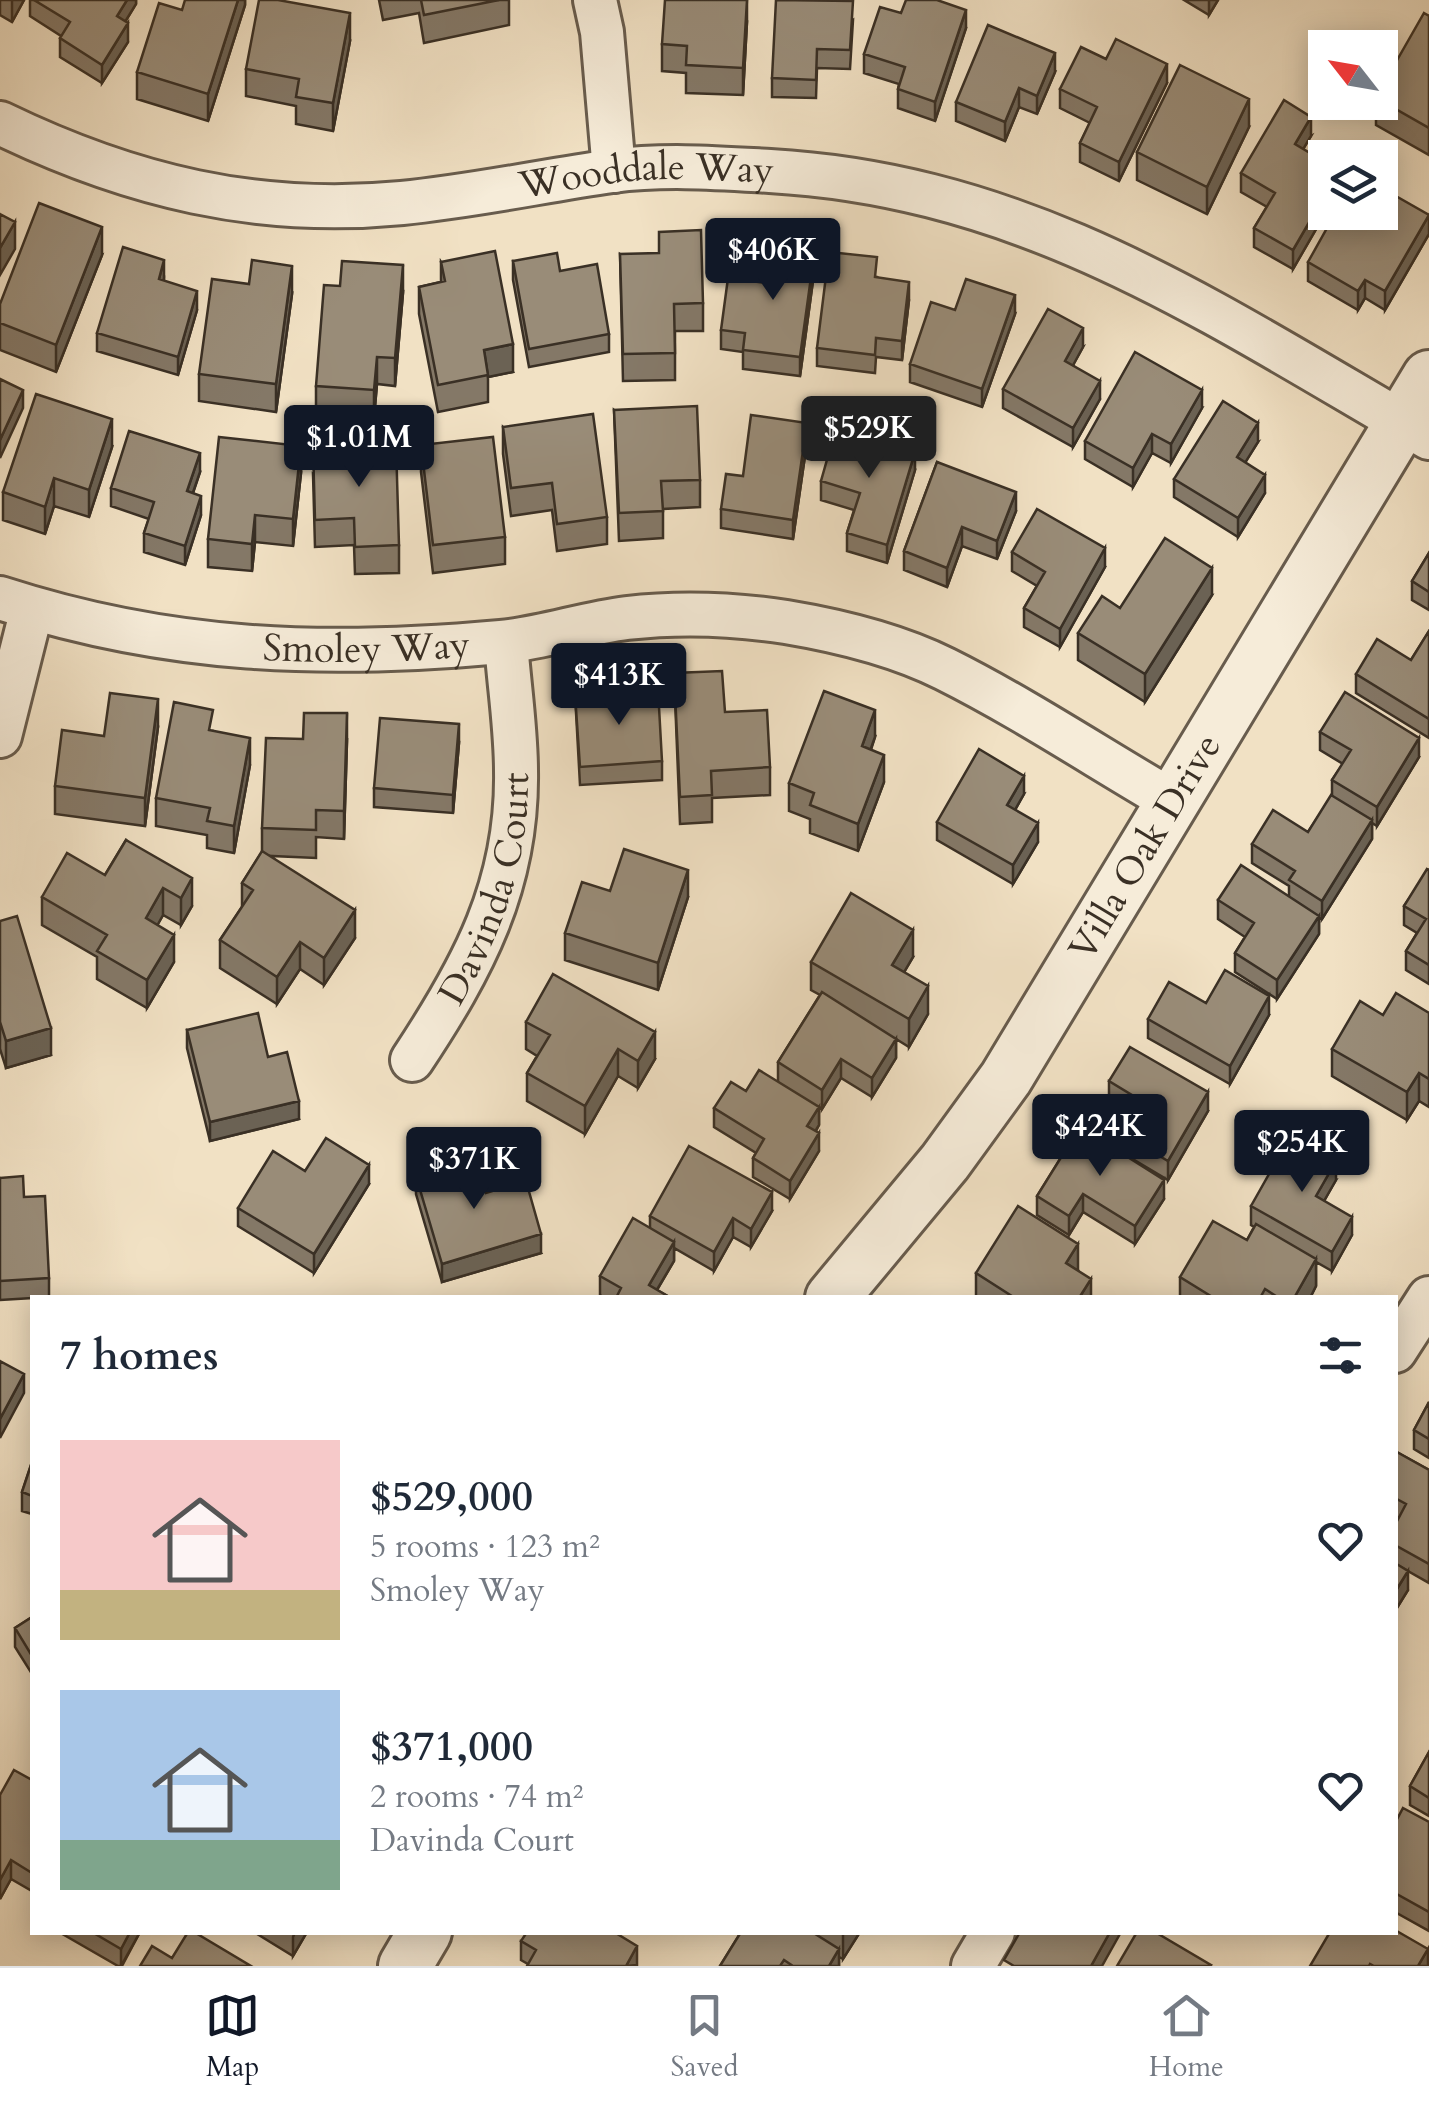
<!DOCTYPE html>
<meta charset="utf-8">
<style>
:root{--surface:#fff;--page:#f6f6f7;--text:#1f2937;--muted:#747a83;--line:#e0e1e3;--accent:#111827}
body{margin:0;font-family:Cardo,serif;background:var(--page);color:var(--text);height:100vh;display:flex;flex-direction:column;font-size:38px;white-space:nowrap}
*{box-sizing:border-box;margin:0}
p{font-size:32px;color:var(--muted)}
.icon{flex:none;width:55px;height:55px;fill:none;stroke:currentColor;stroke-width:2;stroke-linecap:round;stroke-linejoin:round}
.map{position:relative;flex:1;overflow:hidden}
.details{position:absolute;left:30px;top:1295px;width:1368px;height:640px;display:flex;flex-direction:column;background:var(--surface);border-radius:0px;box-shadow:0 5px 25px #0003}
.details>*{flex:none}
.needle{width:65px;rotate:301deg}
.fabs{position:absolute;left:1308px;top:30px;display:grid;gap:20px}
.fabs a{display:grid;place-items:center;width:90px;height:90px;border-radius:0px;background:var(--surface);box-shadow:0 5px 25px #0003;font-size:50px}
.price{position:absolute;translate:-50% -85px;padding:0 22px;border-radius:10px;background:var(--accent);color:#fff;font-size:32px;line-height:65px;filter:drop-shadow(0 2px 5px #0008)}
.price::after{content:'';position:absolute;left:50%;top:60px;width:30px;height:22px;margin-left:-15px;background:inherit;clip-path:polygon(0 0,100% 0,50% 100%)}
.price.selected{background:#222;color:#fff}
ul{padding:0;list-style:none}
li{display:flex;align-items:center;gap:30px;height:250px;padding:0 30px}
li span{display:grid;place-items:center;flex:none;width:280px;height:200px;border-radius:0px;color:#555}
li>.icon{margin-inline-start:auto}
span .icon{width:120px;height:120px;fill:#fffc;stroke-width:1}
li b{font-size:42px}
h2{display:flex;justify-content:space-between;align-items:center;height:120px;padding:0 30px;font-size:42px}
.menu{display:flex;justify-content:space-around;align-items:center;height:140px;border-top:2px solid var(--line);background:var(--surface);font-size:28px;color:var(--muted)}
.menu a{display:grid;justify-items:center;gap:5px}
.menu .selected{color:var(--accent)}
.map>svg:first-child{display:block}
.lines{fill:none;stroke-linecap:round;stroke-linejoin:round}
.minor-casing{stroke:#685c4d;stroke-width:48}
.tertiary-casing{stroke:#685c4d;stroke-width:58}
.minor{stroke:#f6ecd9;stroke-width:42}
.tertiary{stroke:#f6ecd9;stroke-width:52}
.wall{fill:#847867;stroke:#3a3025;stroke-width:2.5}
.shaded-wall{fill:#6b6254;stroke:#3a3025;stroke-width:2.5}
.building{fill:#998c78;stroke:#3a3025;stroke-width:2.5}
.labels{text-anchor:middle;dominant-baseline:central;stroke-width:8;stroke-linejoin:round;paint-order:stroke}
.street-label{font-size:38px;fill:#3a3025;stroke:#f6ecd9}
</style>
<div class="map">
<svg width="1429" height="1966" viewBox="0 0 1429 1966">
<rect width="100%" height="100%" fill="#f1e1c4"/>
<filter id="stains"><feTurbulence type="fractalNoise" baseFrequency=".002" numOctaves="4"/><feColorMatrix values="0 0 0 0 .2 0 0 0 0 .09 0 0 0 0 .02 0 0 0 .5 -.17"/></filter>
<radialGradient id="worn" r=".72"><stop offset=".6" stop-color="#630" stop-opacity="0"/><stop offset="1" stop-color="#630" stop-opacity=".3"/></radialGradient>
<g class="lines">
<defs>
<g id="minor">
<path d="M595,0L602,32L614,171"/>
<path id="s1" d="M0,123C130,186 257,217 402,203C473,196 542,181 612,171C664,164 718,168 770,171C1030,186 1212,313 1429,438"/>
<path id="s2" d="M0,598C170,653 324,658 501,642C543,638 585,623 627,618C679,612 734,614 786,622C840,631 895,644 945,669C1023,708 1098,758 1174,802"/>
<path d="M0,736L32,609"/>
<path id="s3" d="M412,1060C473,968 518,885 516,771C516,728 509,685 506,642"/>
<path d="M1395,1351L1429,1298"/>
<path d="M973,1966L993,1932"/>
</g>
<g id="tertiary">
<path id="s4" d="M832,1298L945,1162L1006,1078L1429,377"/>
<path d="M405,1966L425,1932"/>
</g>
</defs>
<use href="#minor" class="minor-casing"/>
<use href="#tertiary" class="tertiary-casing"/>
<use href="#minor" class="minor"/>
<use href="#tertiary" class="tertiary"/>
</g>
<path class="wall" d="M0,0H24L12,22L0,15Z
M30,0H136V4L125,22L128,42L102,83L60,57V38L61,36L30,16Z
M245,0V5L208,121L137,99V72Z
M379,0H509V25L424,43L419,13L383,20Z
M1184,0H1218L1209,15Z
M901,13L966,28L935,121L898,108V89L899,84L864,73V54Z
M1429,16V155L1376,125V102H1380V90Z
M853,20L850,69L817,68L816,98L772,97V78Z
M747,22L743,95L686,93V73L662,71V44Z
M350,41L333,131L296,124V106L246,96V69Z
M1106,59L1167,83L1119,181L1080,162V143L1090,123L1060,108V89Z
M1055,72L1037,114L1019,107L1005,141L956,121V102Z
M1249,127L1207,214L1137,180V152Z
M1311,136L1303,149L1326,212L1293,269L1254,247V228L1267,207L1241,192V173Z
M1364,215L1429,234L1385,310L1365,298L1358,310L1308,281V262Z
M620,254L703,303V331H675V380L623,381Z
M102,255L56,372L0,350V304Z
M513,261L560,271L609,334V352L529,367L513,280Z
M441,262L513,372L488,377V402L438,412L419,314V287L441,282Z
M815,266L800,376L743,369V352L721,349V330L766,283Z
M877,277L909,300L902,360L876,357L875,373L817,366V348Z
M164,278V281L197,310L178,375L97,351V333Z
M403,293L395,386L377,384L374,418L316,413V386Z
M292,294L276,412L199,401V374Z
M1015,314L982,407L910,382V364Z
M1083,347L1073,365L1100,399L1073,447L1003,408V389Z
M1202,408L1171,463L1152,453L1133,487L1085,459V441Z
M614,410L700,480V507L663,509V538L619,541Z
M503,427L607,517V544L557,551L552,510L511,516L503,454Z
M807,442L793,539L721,528V509L743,476Z
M1258,442L1245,462L1265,493L1238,537L1174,497V479Z
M421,445L505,537V564L433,573L421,472Z
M112,447L89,517L54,506L45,534L3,520V492Z
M937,462L1016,511L997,559L962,546L947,587L904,570V551Z
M915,470L887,563L847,551V533L854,510L821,500V481Z
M200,472L193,493L201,515L185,565L144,552V533L149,519L111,506V488Z
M301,473L293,546L255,542L252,571L208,567V539Z
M313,474L399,545V573L355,574L354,545L315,547Z
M1012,552L1105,567L1060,647L1024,627V608L1037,586L1012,571Z
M1429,553V610L1412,600V581Z
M1212,595L1145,702L1078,660V633L1120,608Z
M1429,631V738L1356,693V674L1411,660Z
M674,673L725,712L770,767V795L712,798V822L680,824Z
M575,694L662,761V780L580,785Z
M158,727L145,826L55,814V786L104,736Z
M213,731L250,765L234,853L207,848V835L156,826V798Z
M1320,732L1419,757L1377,826L1372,823V839L1322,919L1319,918V934L1277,999L1235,972V953L1245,937L1218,919V900L1289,896V886L1252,863V844L1308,832L1332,796V780L1343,764L1320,750Z
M875,737L871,750L884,782L858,851L810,833V819L789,811V783Z
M347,741L344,839L316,837V858L271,856L355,938L324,985L300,969L277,1004L220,968V940L242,907V883L262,852V828Z
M459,743L453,813L374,807V788Z
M1024,794L1015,810L1038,842L1013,884L937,840V822Z
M126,840L192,906L181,925L163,915L157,925L174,962L147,1008L97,979V957L42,925V897L105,875Z
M1429,870V984L1406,970V951L1417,933L1404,925V906Z
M610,891L688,897L658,990L565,960V933Z
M0,921L51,1055L6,1068L0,1049Z
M913,957L904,972L928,1014L909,1047L896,1039V1058L872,1097L841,1078L822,1109L819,1107V1125L816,1131L819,1151L790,1199L753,1177V1158L756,1153L714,1127V1108L746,1091L778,1081V1062L820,995L811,990V962Z
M1206,1003L1269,1015L1230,1084L1148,1038V1019Z
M1429,1013V1107L1419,1101L1407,1120L1332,1076V1049L1383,1015Z
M526,1022L655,1059L638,1088L618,1076L585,1134L527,1101V1073L537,1056L526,1049Z
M187,1030L268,1057L299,1119L210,1141L187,1048Z
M1109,1081L1208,1111L1168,1180L1126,1155V1136L1137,1117L1109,1100Z
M1080,1127L1164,1199L1135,1244L1083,1212L1069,1235L1037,1215V1196Z
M305,1171L369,1184L314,1273L238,1226V1208Z
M416,1176L486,1193L541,1253L442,1282L416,1194Z
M0,1178L24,1197L49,1278V1297L0,1300Z
M1336,1180L1324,1201L1352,1235L1332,1271L1316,1262V1286L1310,1298H1180V1277L1247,1240L1254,1227L1251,1225V1206Z
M772,1211L751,1247L733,1237L714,1271L674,1248V1261L657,1290L671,1298H604L600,1295V1276L650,1228V1216Z
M1078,1270L1091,1298H976V1273Z
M1429,1402V1458L1414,1449V1430Z
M1395,1451L1429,1470V1583L1399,1566L1408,1590L1395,1611V1525L1399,1518L1395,1516Z
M32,1462V1514L22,1511V1492Z
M32,1617V1674L15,1647V1628Z
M1429,1752V1816L1410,1805V1786Z
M32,1780V1891L11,1879L0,1899Z
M1429,1822V1931L1395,1912V1823Z
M59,1932H140L122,1966H118Z
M254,1932H307L293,1956Z
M741,1932H860L843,1959L839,1957V1966H720Z
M521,1941L637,1965L528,1964L521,1960Z"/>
<path class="shaded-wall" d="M12,0H24L12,22Z
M127,0H136V4L117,35V16Z
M238,0H245V5L208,121V94Z
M747,0V22L743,95V68Z
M1209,0H1218L1209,15Z
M966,10V28L935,121V102Z
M350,13V41L333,131V103Z
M128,23V42L102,83V65Z
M1055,53V72L1037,114V96Z
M1167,64V83L1119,181V162Z
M1019,88V107L1005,141V122Z
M1249,99V127L1207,214V187Z
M1311,117V136L1295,163V144Z
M1325,195L1326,212L1293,269V250Z
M1429,215V234L1385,310V291Z
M15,222V249L0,275V248Z
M102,227V255L56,372V345Z
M815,248V266L800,376V357Z
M164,260V278L159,298V279Z
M403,265V293L395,386V358Z
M292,266V294L276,412V384Z
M1365,280V298L1358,310V291Z
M909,282V300L902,360V341Z
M197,291V310L178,375V357Z
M1015,295V314L982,407V389Z
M1083,328V347L1065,380V361Z
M513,344V372L488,377L484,350Z
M377,357V384L374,418V390Z
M1100,381V399L1073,447V428Z
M23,390V408L0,458V440Z
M1202,390V408L1171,463V444Z
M112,419V447L89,517V490Z
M807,423V442L793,539V520Z
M1258,423V442L1237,476V457Z
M1152,434V453L1133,487V468Z
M301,446V473L293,546V519Z
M915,452V470L887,563V545Z
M200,453V472L187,510V491Z
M1265,475V493L1238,537V518Z
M54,478V506L45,534V507Z
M1016,492V511L997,559V541Z
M201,496V515L185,565V546Z
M255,515V542L252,571V544Z
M962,527V546L947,587V568Z
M1105,548V567L1060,647V629Z
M1212,568V595L1145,702V674Z
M158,699V727L145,826V798Z
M875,710V737L862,773V746Z
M347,713V741L344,839V811Z
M459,724V743L453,813V795Z
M250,738V765L234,853V826Z
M1419,738V757L1377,826V807Z
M884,755V782L858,851V824Z
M1024,776V794L1007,824V805Z
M1372,820V839L1322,919V901Z
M1038,823V842L1013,884V865Z
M688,870V897L658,990V963Z
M192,878V906L181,925V898Z
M163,888V915L146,946V918Z
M355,910V938L324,985V958Z
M1319,916V934L1277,999V980Z
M913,930V957L892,993V965Z
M174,935V962L147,1008V980Z
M300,942V969L277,1004V977Z
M928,986V1014L909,1047V1019Z
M1269,996V1015L1230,1084V1066Z
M51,1028V1055L6,1068V1041Z
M655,1032V1059L638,1088V1061Z
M896,1039V1058L872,1097V1078Z
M618,1049V1076L585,1134V1106Z
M841,1059V1078L822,1109V1090Z
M1419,1073V1101L1407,1120V1092Z
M1208,1092V1111L1168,1180V1161Z
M299,1101V1119L210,1141V1122Z
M819,1107V1125L807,1145V1126Z
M819,1133V1151L790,1199V1181Z
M1336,1161V1180L1316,1215V1196Z
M369,1165V1184L314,1273V1254Z
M1164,1180V1199L1135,1244V1226Z
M772,1192V1211L751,1247V1229Z
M1083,1194V1212L1069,1235V1216Z
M1352,1217V1235L1332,1271V1252Z
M733,1218V1237L714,1271V1252Z
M541,1234V1253L442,1282V1264Z
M674,1242V1261L652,1298L649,1285Z
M1078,1244V1271L1066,1263Z
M1316,1259V1286L1310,1298H1294Z
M1091,1279V1298H1079Z
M24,1374V1393L0,1438V1419Z
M1408,1571V1590L1395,1611V1592Z
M11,1860V1879L0,1899V1880Z
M130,1932H140L121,1966V1949Z
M295,1932H307L293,1956V1937Z
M843,1932H860L843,1959Z
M1110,1932H1121L1102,1966H1091Z
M637,1946V1965L626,1966Z
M839,1949V1966H829Z
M1428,1949V1966H1418Z"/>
<path class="building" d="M34,0H127L117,16L128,23L102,65L60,38L70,22Z
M185,0H238L208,94L137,72L159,3L182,10Z
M259,0H278L350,13L333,103L296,97L299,79L246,69Z
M421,0H499L424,15Z
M665,0H747L743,68L686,65L687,46L662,44Z
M776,0L853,1L850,50L817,49L816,80L772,78Z
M906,0H937L966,10L935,102L898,89L905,67L864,54L880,7L901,13Z
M1424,13L1429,16V128L1380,100V90Z
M988,25L1055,53L1037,96L1019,88L1005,122L956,102Z
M1116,39L1167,64L1119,162L1080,143L1097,107L1060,89L1081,47L1106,59Z
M1180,65L1249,99L1207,187L1137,152Z
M1284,100L1311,117L1295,144L1325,162V195L1293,250L1254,228L1275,193L1241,173Z
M1380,187L1429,215L1385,291L1365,280L1358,291L1308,262L1336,212H1360L1364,215L1365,212H1380Z
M39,203L102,227L56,345L0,323V304Z
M0,214L15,222L0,248Z
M701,230L703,303L674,304L675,353L623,354L620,254L659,253V232Z
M772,242L815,248L800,357L743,350L745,333L721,330L728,278L766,283Z
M123,247L164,260L159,279L197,291L178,357L97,333Z
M495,251L513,344L484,350L488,375L438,385L419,287L445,281L441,262Z
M829,252L877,257L875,277L909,282L902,341L876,338L875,355L817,348Z
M557,253L560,271L597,264L609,334L529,349L513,261Z
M252,260L292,266L276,384L199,374L212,279L249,284Z
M342,261L403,265L395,358L377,357L374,390L316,386L324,285L340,286Z
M966,279L1015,295L982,389L910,364L931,302L955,310Z
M1048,309L1083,328L1065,361L1100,381L1073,428L1003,389Z
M1135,352L1202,390L1171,444L1152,434L1133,468L1085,441Z
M0,379L23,390L0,440Z
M36,394L112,419L89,490L54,478L45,507L3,492Z
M1223,401L1258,423L1237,457L1265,475L1238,518L1174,479Z
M697,406L700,480L661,481L663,511L619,513L614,410Z
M593,414L607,517L557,524L552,483L511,488L503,427Z
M751,415L807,423L793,520L721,509L726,474L743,476Z
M836,428L915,452L887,545L847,533L860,493L821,481Z
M129,431L200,453L187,491L201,496L185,546L144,533L154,502L111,488Z
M219,437L301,446L293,519L255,515L252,544L208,539Z
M493,437L505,537L433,545L421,445Z
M396,444L399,545L355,547L354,518L315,520L313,447Z
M937,462L1016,492L997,541L962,527L947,568L904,551Z
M1037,509L1105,548L1060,629L1024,608L1045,572L1012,552Z
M1165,538L1212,568L1145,674L1078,633L1102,596L1120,608Z
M1429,553V592L1412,581Z
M1429,631V719L1356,674L1377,639L1411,660Z
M722,671L725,712L767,710L770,767L711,771L712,795L680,797L674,673Z
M658,689L662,761L580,767L575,694Z
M824,691L875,710L862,746L884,755L858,824L810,805L814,793L789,783Z
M1345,692L1419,738L1377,807L1332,780L1351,750L1320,732Z
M110,693L158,699L145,798L55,786L62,730L104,736Z
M174,702L213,710L209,730L250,738L234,826L207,821L210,808L156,798Z
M304,713H347L344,811L316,810V830L262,828L266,738L303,739Z
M380,718L459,724L453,795L374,788Z
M979,749L1024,776L1007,805L1038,823L1013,865L937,822Z
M1331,795L1372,820L1322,901L1289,880L1295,871L1252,844L1273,810L1308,832Z
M126,840L192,878L181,898L163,888L146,918L174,935L147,980L97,951L107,935L42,897L67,853L105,875Z
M624,849L688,870L658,963L565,933L582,882L610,891Z
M262,851L355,910L324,958L300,942L277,977L220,940L253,890L242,883Z
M1241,865L1319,916L1277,980L1235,953L1254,923L1218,900Z
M1427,869L1429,870V965L1406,951L1426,919L1404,906Z
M851,893L913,930L892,965L928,986L909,1019L811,962Z
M17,916L51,1028L6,1041L0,1022V921Z
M1225,970L1269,996L1230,1066L1148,1019L1169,982L1206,1003Z
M553,974L655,1032L638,1061L618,1049L585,1106L527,1073L550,1035L526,1022Z
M822,992L896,1039L872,1078L841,1059L822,1090L778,1062Z
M1396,993L1429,1013V1079L1419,1073L1407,1092L1332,1049L1360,1001L1383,1015Z
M258,1013L268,1057L287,1052L299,1101L210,1122L187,1030Z
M1130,1047L1208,1092L1168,1161L1126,1136L1145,1103L1109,1081Z
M759,1070L819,1107L807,1126L819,1133L790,1181L753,1158L764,1139L714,1108L731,1082L746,1091Z
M1080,1127L1164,1180L1135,1226L1083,1194L1069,1216L1037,1196Z
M1291,1135L1336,1161L1316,1196L1352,1217L1332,1252L1251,1206Z
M326,1138L369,1165L314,1254L238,1208L273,1151L305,1171Z
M689,1146L772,1192L751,1229L733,1218L714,1252L650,1216Z
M476,1158L486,1193L526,1181L541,1234L442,1264L416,1176Z
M23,1176L24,1197L45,1196L49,1278L0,1281V1178Z
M1018,1206L1078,1244L1066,1263L1091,1279L1079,1298H1015L976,1273Z
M633,1218L674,1242L649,1285L671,1298H616L621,1288L600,1276Z
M1213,1221L1247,1240L1256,1224L1316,1259L1294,1298H1279L1265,1289L1260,1298H1214L1180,1277Z
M0,1361L24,1374L0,1419Z
M1429,1402V1439L1414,1430Z
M1395,1451L1429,1470V1564L1395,1545V1525L1406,1504L1395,1498Z
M32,1462V1496L22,1492Z
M1395,1563L1408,1571L1395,1592Z
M32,1617V1656L15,1628Z
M1429,1752V1798L1410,1786Z
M14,1770L32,1780V1873L11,1860L0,1880V1795Z
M1403,1808L1429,1822V1912L1395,1893V1823Z
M1395,1930L1428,1949L1418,1966H1374L1370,1964L1369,1966H1310L1330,1932H1395Z
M92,1932H130L121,1949Z
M188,1932H194L251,1966H140L152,1946L172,1958Z
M527,1932H614L637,1946L626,1966H527L536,1950L521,1941Z
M741,1932H812L839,1949L829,1966H793L784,1960L780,1966H720Z
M1020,1932H1110L1091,1966H1014L1004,1960Z
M1137,1932H1155L1211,1965L1210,1966H1117Z"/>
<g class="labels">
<g class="street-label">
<text stroke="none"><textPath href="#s1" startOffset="662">Wooddale Way</textPath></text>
<text stroke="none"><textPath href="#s2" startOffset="372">Smoley Way</textPath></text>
<text stroke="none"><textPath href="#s4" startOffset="550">Villa Oak Drive</textPath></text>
<text stroke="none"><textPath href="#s3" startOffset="190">Davinda Court</textPath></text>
</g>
</g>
<rect width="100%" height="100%" filter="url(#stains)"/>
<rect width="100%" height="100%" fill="url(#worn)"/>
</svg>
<div class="fabs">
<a><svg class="needle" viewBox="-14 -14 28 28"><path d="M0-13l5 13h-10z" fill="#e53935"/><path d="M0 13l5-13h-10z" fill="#747a83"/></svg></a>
<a><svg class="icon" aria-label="layers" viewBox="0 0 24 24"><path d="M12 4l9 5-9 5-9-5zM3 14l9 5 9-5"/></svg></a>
</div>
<b class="price" style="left:773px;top:303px">$406K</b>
<b class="price selected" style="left:869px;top:481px">$529K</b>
<b class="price" style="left:359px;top:490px">$1.01M</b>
<b class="price" style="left:619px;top:728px">$413K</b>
<b class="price" style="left:1100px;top:1179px">$424K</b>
<b class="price" style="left:1302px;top:1195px">$254K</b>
<b class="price" style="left:474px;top:1212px">$371K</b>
<section class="details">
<h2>7 homes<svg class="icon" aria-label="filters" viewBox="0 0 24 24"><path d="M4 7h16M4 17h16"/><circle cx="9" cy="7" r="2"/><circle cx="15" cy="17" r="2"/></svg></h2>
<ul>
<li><span style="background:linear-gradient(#f6c9c9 75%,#c2b280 0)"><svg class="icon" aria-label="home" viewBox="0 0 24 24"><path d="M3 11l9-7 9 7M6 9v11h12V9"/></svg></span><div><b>$529,000</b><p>5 rooms · 123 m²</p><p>Smoley Way</p></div><svg class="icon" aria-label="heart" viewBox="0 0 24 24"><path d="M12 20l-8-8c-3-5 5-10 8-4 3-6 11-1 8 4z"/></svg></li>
<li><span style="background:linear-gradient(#a9c7e8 75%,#7fa58c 0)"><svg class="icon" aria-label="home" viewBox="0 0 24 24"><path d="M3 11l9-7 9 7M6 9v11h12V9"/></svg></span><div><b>$371,000</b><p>2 rooms · 74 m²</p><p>Davinda Court</p></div><svg class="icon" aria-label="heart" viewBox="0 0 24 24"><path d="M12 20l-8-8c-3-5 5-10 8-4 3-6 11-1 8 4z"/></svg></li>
</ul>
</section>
</div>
<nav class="menu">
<a class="selected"><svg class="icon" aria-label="map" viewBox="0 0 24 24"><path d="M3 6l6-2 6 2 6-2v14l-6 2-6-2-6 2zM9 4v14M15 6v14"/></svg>Map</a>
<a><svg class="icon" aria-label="saved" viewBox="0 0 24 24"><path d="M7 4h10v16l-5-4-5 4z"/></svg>Saved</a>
<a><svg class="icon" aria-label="home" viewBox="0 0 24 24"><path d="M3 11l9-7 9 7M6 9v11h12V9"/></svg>Home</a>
</nav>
